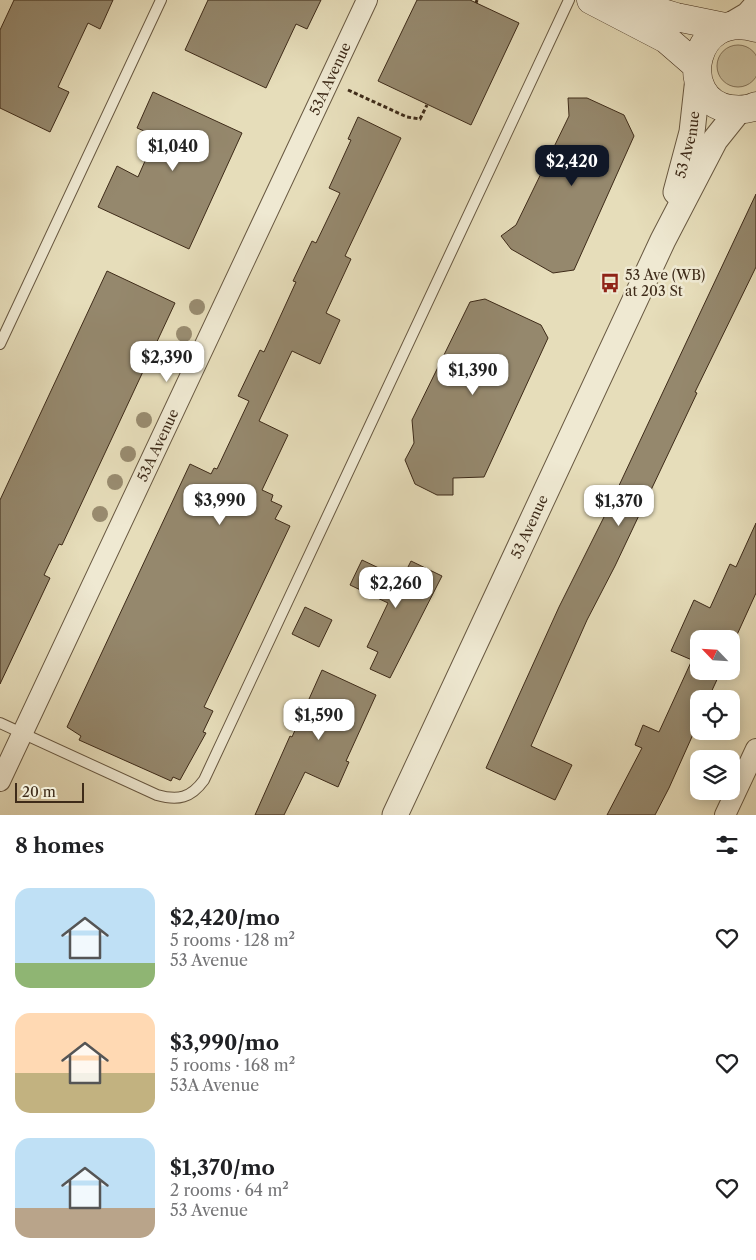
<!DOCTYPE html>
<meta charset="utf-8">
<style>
:root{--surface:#fff;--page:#f6f6f6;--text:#202124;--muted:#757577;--accent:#111827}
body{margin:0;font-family:"Libre Caslon Text",serif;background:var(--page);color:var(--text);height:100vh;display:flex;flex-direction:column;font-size:19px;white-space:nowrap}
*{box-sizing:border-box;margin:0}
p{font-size:16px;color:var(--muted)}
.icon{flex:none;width:28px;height:28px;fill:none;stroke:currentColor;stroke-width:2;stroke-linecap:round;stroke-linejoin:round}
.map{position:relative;height:815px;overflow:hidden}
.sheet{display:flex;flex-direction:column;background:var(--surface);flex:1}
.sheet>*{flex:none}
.needle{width:32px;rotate:295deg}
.buttons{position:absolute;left:690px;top:630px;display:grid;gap:10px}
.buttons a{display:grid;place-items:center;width:50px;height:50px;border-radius:10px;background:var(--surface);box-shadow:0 2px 12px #0003;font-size:25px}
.scale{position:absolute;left:15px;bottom:12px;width:69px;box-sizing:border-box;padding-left:5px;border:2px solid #3e2b19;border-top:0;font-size:14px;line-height:18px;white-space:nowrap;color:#3e2b19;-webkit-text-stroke:4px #efe9d2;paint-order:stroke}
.price{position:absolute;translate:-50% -42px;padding:0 11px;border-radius:10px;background:#fff;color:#222;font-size:16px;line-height:32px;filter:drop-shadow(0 1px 2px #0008)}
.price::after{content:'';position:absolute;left:50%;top:30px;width:15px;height:11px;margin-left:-8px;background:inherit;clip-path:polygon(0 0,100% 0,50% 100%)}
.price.selected{background:var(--accent);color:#fff}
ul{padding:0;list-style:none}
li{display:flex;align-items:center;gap:15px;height:125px;padding:0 15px}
li span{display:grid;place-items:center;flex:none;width:140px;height:100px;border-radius:15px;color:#555}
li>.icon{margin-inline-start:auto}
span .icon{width:60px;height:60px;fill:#fffc;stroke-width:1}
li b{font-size:21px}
h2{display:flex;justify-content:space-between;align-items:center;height:60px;padding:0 15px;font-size:21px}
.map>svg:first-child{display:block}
.green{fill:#c9bf9f;stroke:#84755c}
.building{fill:#95886d;stroke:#3e2b19}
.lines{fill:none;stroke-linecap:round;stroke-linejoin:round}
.service-casing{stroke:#685841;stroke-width:12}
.minor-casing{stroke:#685841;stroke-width:22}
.tertiary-casing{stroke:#685841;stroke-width:27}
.secondary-casing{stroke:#3e2b19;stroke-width:29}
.path{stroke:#3e2b19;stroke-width:3;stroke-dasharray:4 2.5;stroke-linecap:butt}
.service{stroke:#efe9d2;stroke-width:10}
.minor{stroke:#efe9d2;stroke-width:20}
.tertiary{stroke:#efe9d2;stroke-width:25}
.secondary{stroke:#efe9d2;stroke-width:28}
.tree{fill:#998c70}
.labels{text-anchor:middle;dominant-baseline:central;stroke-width:5;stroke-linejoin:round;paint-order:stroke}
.street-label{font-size:14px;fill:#3e2b19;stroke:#efe9d2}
.poi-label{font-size:14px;fill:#3e2b19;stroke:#efe9d2;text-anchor:start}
</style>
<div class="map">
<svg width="756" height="815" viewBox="0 0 756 815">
<rect width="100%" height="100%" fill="#e6ddba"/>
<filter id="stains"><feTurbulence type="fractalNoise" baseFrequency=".004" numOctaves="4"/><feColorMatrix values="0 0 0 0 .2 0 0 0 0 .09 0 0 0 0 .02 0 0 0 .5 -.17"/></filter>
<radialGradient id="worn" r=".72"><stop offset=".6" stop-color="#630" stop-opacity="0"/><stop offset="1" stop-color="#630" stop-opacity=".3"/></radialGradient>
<path class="green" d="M717 66a21 21 0 1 1 42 0a21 21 0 1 1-42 0Z"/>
<path class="building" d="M14,0H113L100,29L88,23L58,87L69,92L50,132L0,108V30Z
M208,0H321L307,29L296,24L266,88L185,50Z
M417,0H470L519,23L471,125L378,81Z
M153,92L242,133L189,249L98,207L117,166L138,177L156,136L137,128Z
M568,98H587L624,115L634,136L574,270L553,273L511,249L501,236L516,225L569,116Z
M358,117L401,138L345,256L351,259L326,313L340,320L320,364L292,351L259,421L288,435L262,490L273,495L271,501L282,506L275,519L290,526L204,707L213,711L203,732L206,733L180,780L173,777L171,781L79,740L81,736L67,727L190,464L211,474L214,468L217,469L249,401L238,396L260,350L264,352L296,282L293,281L312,241L316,243L340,193L329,188L351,140L348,139Z
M756,194V267L695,392L697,393L615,566L587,620L531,746L572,765L555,800L486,768L559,607L608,509Z
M107,271L175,303L62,545L59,544L44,575L50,578L0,684V500Z
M485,299L541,325L548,338L484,477L453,478V495H437L415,484L405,460L414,443L412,420L470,302Z
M756,523V593L731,648V639H699V671H721L708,699H699V721L669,788L655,815H607L642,748L635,745L643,725L659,732L692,660L671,651L694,600L710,608L730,564L736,567Z
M362,560L402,579L411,561L442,576L390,678L370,669L378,652L367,647L388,603L350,585Z
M305,607L332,620L319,647L292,634Z
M322,670L376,695L346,761L349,762L338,787L305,772L284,815H255L290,736L292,737Z"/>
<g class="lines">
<defs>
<path id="service" d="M0,344L161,0
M0,723L157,795C178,801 191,798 204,780L569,0"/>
<g id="minor">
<path id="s1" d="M0,781L367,0"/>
<path d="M725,815L756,749"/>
</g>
<g id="tertiary">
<path d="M731,25L748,15L756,6"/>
<path id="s2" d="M676,192L692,132L698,78"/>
<path id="s3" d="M395,815L663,240L715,140L739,110"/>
</g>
<path id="secondary" d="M591,0L666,39L696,65
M621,0L676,17L725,27
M756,28C693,8 675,100 730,109C739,110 748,110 756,106"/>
</defs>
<use href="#service" class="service-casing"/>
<use href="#minor" class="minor-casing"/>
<use href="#tertiary" class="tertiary-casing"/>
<use href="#secondary" class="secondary-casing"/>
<path class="path" d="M476,3L477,0
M348,90L407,117L420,119L427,105"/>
<use href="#service" class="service"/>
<use href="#minor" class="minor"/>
<use href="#tertiary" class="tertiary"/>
<use href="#secondary" class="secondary"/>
</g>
<g class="tree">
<circle cx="197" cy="307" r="8"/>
<circle cx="184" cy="334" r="8"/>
<circle cx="168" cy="366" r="8"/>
<circle cx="144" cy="420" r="8"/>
<circle cx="128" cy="454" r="8"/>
<circle cx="115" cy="482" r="8"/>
<circle cx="100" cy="514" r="8"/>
</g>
<defs>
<symbol id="bus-bare" viewBox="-9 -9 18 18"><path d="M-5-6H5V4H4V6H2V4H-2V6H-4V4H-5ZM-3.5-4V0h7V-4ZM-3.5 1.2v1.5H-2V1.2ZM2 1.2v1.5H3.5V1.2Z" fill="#8f2418" stroke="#efe9d2" stroke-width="2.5" paint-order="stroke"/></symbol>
</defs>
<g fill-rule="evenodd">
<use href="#bus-bare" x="596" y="269" width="28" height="28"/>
</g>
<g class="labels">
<g class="street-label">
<text stroke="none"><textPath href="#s1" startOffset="776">53A Avenue</textPath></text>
<text stroke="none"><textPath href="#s2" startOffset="49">53 Avenue</textPath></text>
<text stroke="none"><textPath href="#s1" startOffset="371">53A Avenue</textPath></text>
<text stroke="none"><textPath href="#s3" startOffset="318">53 Avenue</textPath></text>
</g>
<g class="poi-label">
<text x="625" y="275">53 Ave (WB)<tspan x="625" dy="16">at 203 St</tspan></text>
</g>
</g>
<rect width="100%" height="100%" filter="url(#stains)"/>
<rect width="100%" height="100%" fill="url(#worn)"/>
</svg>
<div class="buttons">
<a><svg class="needle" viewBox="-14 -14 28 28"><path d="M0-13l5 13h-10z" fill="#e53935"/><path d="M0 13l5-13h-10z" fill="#757577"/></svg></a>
<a><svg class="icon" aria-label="locate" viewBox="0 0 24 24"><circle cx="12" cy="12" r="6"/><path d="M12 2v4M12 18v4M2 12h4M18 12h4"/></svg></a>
<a><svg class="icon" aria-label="layers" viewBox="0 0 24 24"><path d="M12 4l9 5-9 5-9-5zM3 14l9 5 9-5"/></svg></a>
</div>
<div class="scale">20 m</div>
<b class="price" style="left:173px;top:172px">$1,040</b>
<b class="price selected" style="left:572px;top:187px">$2,420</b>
<b class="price" style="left:167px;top:383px">$2,390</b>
<b class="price" style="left:473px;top:396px">$1,390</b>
<b class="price" style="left:220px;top:526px">$3,990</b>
<b class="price" style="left:619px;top:527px">$1,370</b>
<b class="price" style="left:396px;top:609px">$2,260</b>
<b class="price" style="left:319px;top:741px">$1,590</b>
</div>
<section class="sheet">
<h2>8 homes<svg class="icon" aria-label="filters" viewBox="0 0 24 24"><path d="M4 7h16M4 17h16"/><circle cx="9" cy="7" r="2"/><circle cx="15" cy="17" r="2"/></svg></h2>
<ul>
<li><span style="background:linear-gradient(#bfe0f5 75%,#8fb573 0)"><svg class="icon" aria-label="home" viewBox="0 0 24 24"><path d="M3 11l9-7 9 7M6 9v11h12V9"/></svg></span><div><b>$2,420/mo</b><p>5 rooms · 128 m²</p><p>53 Avenue</p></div><svg class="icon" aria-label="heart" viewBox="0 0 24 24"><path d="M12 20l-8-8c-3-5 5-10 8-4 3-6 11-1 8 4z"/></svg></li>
<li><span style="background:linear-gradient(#ffd9b3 60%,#c2b280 0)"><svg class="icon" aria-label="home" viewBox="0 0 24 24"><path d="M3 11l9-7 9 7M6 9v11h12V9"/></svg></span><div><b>$3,990/mo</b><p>5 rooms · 168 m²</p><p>53A Avenue</p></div><svg class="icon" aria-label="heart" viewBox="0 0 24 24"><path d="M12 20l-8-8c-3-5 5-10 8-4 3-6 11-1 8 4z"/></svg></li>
<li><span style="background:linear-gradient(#bfe0f5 70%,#b9a48a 0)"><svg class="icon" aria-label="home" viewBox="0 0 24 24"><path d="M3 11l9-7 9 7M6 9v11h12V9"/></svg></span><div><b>$1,370/mo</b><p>2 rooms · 64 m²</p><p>53 Avenue</p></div><svg class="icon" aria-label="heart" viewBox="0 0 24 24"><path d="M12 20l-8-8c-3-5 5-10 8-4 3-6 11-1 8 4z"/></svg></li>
</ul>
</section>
